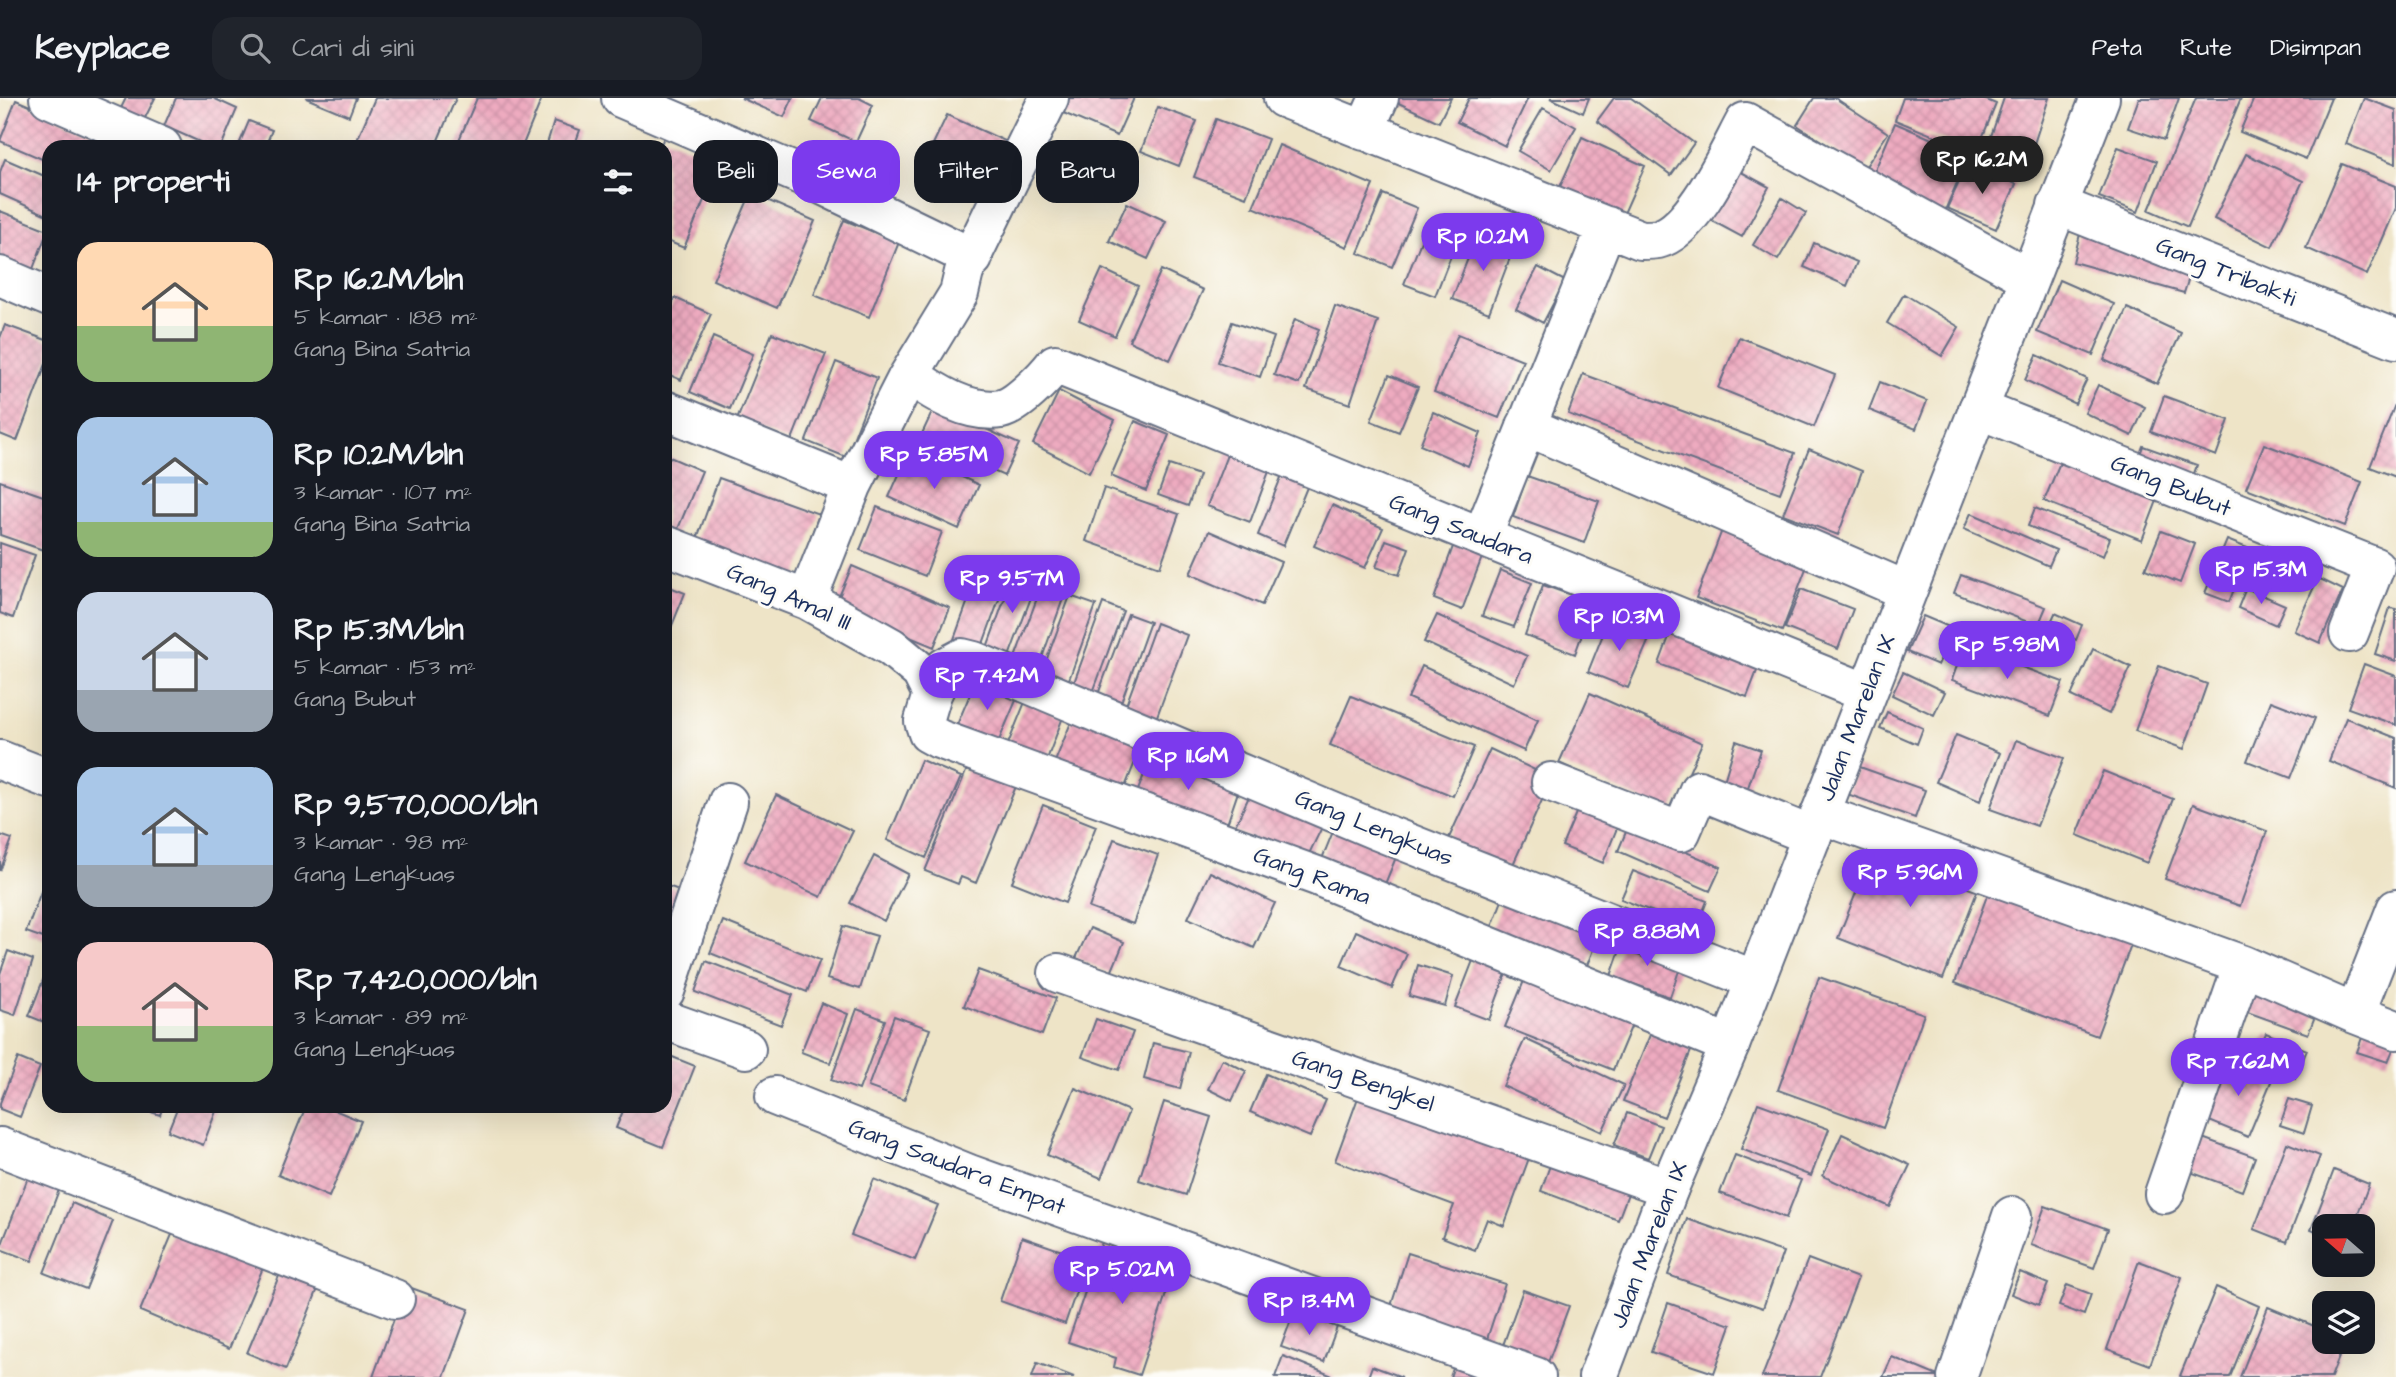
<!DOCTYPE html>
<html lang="id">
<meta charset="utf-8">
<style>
:root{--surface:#171b24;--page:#20242c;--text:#f1f3f6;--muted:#9ea1a6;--line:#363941;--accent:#7c3aed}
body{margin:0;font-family:"Architects Daughter",sans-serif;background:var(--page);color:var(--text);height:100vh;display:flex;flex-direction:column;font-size:26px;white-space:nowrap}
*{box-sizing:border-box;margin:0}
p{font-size:23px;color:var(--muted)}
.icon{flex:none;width:38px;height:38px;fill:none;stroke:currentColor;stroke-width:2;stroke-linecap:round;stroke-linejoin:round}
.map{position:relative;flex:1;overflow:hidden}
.details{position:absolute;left:42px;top:42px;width:630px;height:973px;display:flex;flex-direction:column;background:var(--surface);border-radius:21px;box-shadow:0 7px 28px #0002}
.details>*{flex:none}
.banner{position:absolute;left:693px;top:42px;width:665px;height:63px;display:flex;gap:14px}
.needle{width:46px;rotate:290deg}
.controls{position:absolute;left:2312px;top:1116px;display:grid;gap:14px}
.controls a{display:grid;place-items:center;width:63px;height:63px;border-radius:14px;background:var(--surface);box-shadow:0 7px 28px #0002;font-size:35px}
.price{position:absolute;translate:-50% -60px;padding:0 16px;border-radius:24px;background:var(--accent);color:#fff;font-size:23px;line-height:46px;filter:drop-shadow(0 2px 4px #0008)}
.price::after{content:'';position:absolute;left:50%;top:42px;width:21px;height:16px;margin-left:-10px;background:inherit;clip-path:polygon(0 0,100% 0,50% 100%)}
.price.on{background:#222;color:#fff}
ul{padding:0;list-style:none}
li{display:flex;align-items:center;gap:21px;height:175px;padding:0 35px}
li span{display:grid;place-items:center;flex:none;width:196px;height:140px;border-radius:21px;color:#555}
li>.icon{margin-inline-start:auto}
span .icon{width:84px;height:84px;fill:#fffc;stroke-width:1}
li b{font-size:30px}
h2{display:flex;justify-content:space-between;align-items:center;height:84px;padding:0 35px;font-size:30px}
.chip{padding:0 24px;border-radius:21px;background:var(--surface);box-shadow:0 7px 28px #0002;font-size:24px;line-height:63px}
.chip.on{background:var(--accent);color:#fff}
header{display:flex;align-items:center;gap:42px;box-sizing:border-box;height:98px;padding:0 35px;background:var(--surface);border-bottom:2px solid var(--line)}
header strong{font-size:33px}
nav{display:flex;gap:38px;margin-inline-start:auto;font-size:24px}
.search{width:490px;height:63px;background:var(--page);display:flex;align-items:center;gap:18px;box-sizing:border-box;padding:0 24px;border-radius:21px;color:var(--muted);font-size:26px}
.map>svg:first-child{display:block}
.building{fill:url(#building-cross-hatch)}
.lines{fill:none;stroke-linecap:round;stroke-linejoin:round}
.minor-casing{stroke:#656e83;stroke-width:42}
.major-casing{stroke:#656e83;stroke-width:42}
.minor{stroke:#fff;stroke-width:38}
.major{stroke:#fff;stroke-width:38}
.labels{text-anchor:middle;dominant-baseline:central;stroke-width:6;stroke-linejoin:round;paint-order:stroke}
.street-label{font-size:24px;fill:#1b2f5e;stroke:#fdfcf7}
</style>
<header>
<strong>Keyplace</strong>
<div class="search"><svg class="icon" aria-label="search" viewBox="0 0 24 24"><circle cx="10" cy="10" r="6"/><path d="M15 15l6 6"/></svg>Cari di sini</div>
<nav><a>Peta</a><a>Rute</a><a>Disimpan</a></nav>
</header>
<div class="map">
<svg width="2396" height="1279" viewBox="0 0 2396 1279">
<defs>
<pattern id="building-cross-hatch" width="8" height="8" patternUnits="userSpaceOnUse" patternTransform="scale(1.75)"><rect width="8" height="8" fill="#eeabc0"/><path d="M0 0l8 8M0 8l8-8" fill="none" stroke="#cc93a7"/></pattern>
</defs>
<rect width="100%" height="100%" fill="#fdfcf7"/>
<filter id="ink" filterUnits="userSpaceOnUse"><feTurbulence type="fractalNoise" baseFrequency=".0143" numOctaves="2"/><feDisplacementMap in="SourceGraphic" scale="14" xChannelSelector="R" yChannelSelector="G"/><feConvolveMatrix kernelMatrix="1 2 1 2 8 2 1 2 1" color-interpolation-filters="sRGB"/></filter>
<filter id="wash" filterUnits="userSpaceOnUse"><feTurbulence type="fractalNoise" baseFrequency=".00686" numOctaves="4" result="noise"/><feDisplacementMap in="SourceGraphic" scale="28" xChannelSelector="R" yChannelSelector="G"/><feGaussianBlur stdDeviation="1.57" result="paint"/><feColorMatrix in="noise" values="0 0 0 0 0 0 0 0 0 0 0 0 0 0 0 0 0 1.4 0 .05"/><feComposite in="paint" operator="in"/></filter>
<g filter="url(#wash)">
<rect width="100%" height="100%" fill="#eee4c7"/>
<g id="blocks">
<path class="building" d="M126,0H155L144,22L121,10Z
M176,0H213L237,11L221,49H211L164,28Z
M306,0H356L349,18Z
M375,0H456L435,49H360L355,47Z
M477,0H542L522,49H456Z
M741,0H793L784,19Z
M822,0H859L873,7L856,44L811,23Z
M1068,0H1134L1117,38L1061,14Z
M1392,0H1451L1439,24L1392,2Z
M1469,0H1528L1505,48L1457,24Z
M1550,0H1589L1583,15Z
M1614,0H1631L1694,45L1671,77L1597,23Z
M1814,0H1835L1888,35L1864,71L1797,27Z
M1903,0H1982L1996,6L1976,55L1895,22Z
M2004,0H2049L2027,67L1986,53Z
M2139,0H2179L2164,42L2128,30Z
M2196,0H2241L2188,129L2149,112Z
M2254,0H2331L2306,61L2240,34Z
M2364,0L2396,12V66L2346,46Z
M16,2L95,36L89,49H49V64L0,43Z
M1158,9L1197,23L1179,68L1141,53Z
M1543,10L1576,29L1551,72L1518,53Z
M947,17L1014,47L991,99L923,67Z
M1216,21L1268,41L1246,99L1194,79Z
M249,23L272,32L265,49H238Z
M554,23L580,32L574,49H546Z
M1895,25L1969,57L1943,117L1869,86Z
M664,39L720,64L684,150L665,142V49H660Z
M1582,39L1645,68L1618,129L1555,100Z
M1279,47L1373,87L1347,149L1253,109Z
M2118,49L2157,63L2138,114L2099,99Z
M2246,56L2303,83L2272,149L2214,121Z
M5,61L49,80V118L0,96V74Z
M1968,65L2016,86L1996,131L1947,110Z
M2342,66L2396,88V110L2367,177L2306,150Z
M1732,69L1769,89L1742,139L1705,119Z
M751,95L815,123L777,210L713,182Z
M1383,96L1417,110L1392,169L1358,155Z
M1782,100L1806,115L1778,162L1753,147Z
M1127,105L1166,123L1148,161L1109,143Z
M0,113L48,132L31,176L0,164Z
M844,122L899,144L869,219L814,197Z
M1429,123L1460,135L1435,198L1404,186Z
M2081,132L2194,164L2184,195L2073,164Z
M1478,135L1514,149L1489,215L1452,201Z
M1814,145L1857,164L1847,188L1804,169Z
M1538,169L1565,183L1543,225L1516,211Z
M1102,171L1138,188L1115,238L1079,222Z
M1161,172L1203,192L1170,262L1129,243Z
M2059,182L2114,206L2093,257L2037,234Z
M1904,196L1959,229L1942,258L1887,225Z
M675,200L711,216L681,282L665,275V221Z
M1335,208L1378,223L1350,306L1306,291Z
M2127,210L2181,235L2157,286L2104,262Z
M1295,221L1319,231L1299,286L1274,277Z
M1232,224L1274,239L1260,279L1218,264Z
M5,227L49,243V258L17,343L0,336V240Z
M772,235L826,256L791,344L737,322Z
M1458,236L1523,262L1499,320L1434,294Z
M713,239L753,256L730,311L690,294Z
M1739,239L1835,277L1814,329L1718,290Z
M2037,257L2087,281L2075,306L2025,282Z
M836,264L877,280L846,359L806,343Z
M1583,276L1795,355L1780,395L1568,316Z
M1389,277L1418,289L1399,334L1371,323Z
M1880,284L1927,303L1916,331L1869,312Z
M2098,287L2145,309L2132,338L2085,315Z
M1059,293L1115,322L1089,375L1033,346Z
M2164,298L2229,322L2216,358L2151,334Z
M2396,304V379L2370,369Z
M935,308L1019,346L1004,378L920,340Z
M1433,314L1481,335L1468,368L1420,347Z
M1135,323L1169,337L1146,393L1111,378Z
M2264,346L2362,384L2345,428L2246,390Z
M2143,348L2197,367L2191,384L2137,365Z
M1809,351L1862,373L1838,437L1783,416Z
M1229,352L1271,368L1250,424L1207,408Z
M909,354L979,387L959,431L889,399Z
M665,357L702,373L675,438L665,433Z
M2061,362L2158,400L2142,442L2044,403Z
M1169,367L1199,377L1188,408L1158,397Z
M1286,367L1312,377L1283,448L1258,437Z
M1527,378L1599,403L1584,445L1513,419Z
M719,380L819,416L794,486L694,449Z
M0,383L49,400V454L0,437Z
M1104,390L1179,416L1160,469L1086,443Z
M1332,407L1383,430L1365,470L1314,448Z
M877,409L942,434L925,478L860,452Z
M2035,410L2110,440L2103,458L2028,428Z
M1971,415L2056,452L2049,468L1964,431Z
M1724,427L1810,460L1782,533L1696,500Z
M1209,433L1281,464L1262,507L1190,476Z
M2161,433L2195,446L2180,485L2145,471Z
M1386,442L1409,450L1399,477L1376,469Z
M2227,442L2250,451L2229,504L2205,495Z
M1455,443L1484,454L1462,512L1434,501Z
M0,445L35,457L13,520L0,515Z
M982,464L1009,474L980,554L953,544Z
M852,468L950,510L934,549L835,508Z
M1016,470L1039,478L1007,564L985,555Z
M1500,472L1532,485L1514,529L1482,518Z
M1961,477L2046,509L2038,528L1954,495Z
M2318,480L2343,492L2320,545L2294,533Z
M1043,484L1066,492L1036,577L1012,568Z
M665,487L685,495L665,545Z
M1543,487L1593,505L1575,556L1525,537Z
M2246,490L2285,507L2276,527L2238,510Z
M1801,491L1853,511L1838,551L1785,530Z
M1070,498L1096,507L1067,587L1041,577Z
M1103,505L1123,513L1092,597L1072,590Z
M2390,510L2396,511V563L2375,556Z
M2055,515L2082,527L2076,542L2048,531Z
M1128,516L1150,524L1120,607L1097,599Z
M1437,517L1527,558L1514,586L1424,544Z
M1923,518L1954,531L1938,567L1907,554Z
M1610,519L1651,537L1628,590L1588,574Z
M1156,525L1187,537L1156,621L1125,610Z
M1672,531L1760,565L1747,599L1659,566Z
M1964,548L2063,584L2050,618L1952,582Z
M2093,551L2131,569L2109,616L2071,598Z
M2364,566L2396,578V627L2348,610Z
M1422,568L1538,622L1524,653L1408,600Z
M2159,568L2207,586L2184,651L2135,633Z
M1903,574L1945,594L1934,617L1892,597Z
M979,575L1020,593L995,652L954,634Z
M1590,595L1702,645L1671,715L1559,665Z
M1351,598L1474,649L1453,698L1330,647Z
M2271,603L2315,620L2291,680L2247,663Z
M1025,604L1063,619L1043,672L1004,656Z
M1887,614L1923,630L1917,646L1880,630Z
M1074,617L1143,644L1119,704L1050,676Z
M2346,620L2396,640V690L2329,663Z
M1956,637L2000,655L1980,703L1936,684Z
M2016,642L2064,660L2037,728L1990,711Z
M1736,643L1761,652L1746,695L1722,690Z
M1490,651L1552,680L1511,771L1448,742Z
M1153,653L1241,685L1224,735L1134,703Z
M921,662L961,679L926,760L887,742Z
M969,666L1017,686L976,785L961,779L958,786L925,773Z
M1857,668L1925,692L1915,720L1847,696Z
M2103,673L2173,701L2147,765L2077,737Z
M1256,684L1327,719L1304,766L1233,732Z
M776,697L853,733L821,799L745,763Z
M1581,703L1621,720L1603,765L1562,748Z
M2193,706L2267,733L2240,808L2165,781Z
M1043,707L1096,728L1065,805L1012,784Z
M1336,726L1399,752L1383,791L1320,766Z
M1628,729L1721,769L1710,793L1618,753Z
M0,737L12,741L0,773Z
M1878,740L1982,781L1943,881L1838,840Z
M1114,741L1158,757L1133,826L1089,810Z
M874,758L908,776L884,823L850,805Z
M49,772V842L26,834Z
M1633,773L1707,803L1696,831L1621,801Z
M1210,774L1275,805L1254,850L1188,820Z
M665,787L679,792L665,829Z
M1991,787L2133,841L2097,938L1955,885Z
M1506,792L1602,828L1586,870L1490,834Z
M723,823L820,862L807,894L710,855Z
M843,828L877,838L860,891L827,881Z
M1090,830L1124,844L1111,875L1076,860Z
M1356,833L1407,856L1392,890L1341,868Z
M1624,841L1683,861L1670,899L1611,878Z
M8,853L33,862L15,917L0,912V876Z
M1474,860L1507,873L1489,922L1455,909Z
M706,863L793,897L781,927L695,894Z
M49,867V926L29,918Z
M1418,867L1453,878L1445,908L1409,898Z
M978,872L1056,900L1042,937L964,908Z
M1528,873L1636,917L1613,972L1505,929Z
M1819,879L1924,916L1883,1030L1778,992Z
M2249,887L2317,913L2308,936L2239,911Z
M821,905L848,916L830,965L801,954Z
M857,911L885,922L859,992L831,982Z
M894,918L930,931L904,1002L868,989Z
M1096,921L1133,934L1119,972L1082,959Z
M1654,927L1695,943L1664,1019L1623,1003Z
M2366,928L2396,944L2388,964L2357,954Z
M2266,935L2307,952L2295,980L2254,962Z
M1525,941L1624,987L1602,1034L1503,988Z
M1153,945L1189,954L1180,991L1144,981Z
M665,956L695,968L663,1049L616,1030L625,1008H665Z
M18,960L40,969L20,1019L0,1011V1005Z
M2227,960L2273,979L2248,1039L2202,1020Z
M1222,961L1246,973L1232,1003L1208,991Z
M1266,976L1326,1002L1310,1039L1250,1014Z
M1075,990L1129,1013L1101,1080L1047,1057Z
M1359,997L1529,1060L1504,1128L1487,1121L1475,1152L1442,1139L1454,1107L1335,1063Z
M2289,1001L2312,1008L2304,1035L2280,1027Z
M1164,1004L1211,1019L1186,1097L1139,1082Z
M1758,1005L1829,1031L1811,1078L1741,1051Z
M133,1008H163L160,1017Z
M178,1008H218L203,1047L168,1033Z
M306,1008H325L361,1023L329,1099L278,1077Z
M1627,1015L1661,1028L1648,1060L1614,1047Z
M1842,1036L1910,1067L1890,1109L1823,1078Z
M2194,1037L2255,1059L2242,1093L2182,1071Z
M2287,1045L2320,1058L2287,1144L2254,1131Z
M1554,1056L1632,1085L1618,1122L1541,1093Z
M1735,1057L1801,1082L1786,1120L1720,1095Z
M2334,1072L2369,1086L2353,1129H2324V1137L2311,1132Z
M29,1077L60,1089L32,1163L0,1151Z
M874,1081L938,1107L915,1162L851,1137Z
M72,1105L113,1123L86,1191L44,1175Z
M2045,1108L2108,1131L2094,1170L2031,1147Z
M1687,1121L1783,1154L1763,1210L1668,1177Z
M176,1127L265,1165L229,1251L140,1213Z
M1022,1139L1077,1158L1068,1184L1078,1188L1065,1226L1000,1203Z
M1102,1144L1175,1169L1139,1277L1114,1269L1116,1260L1068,1244Z
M1408,1155L1505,1186L1487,1241L1390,1211Z
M1808,1161L1858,1180L1820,1279H1762Z
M2139,1163L2182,1179L2150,1267L2107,1251Z
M281,1173L319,1188L286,1271L247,1255Z
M2020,1174L2048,1186L2039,1207L2011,1196Z
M2067,1187L2091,1196L2084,1217L2059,1208Z
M406,1188L469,1211L444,1279H373Z
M2216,1189L2259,1208L2230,1279H2183L2180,1278Z
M1523,1192L1569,1208L1547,1267L1502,1250Z
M1668,1205L1731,1227L1714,1275L1651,1254Z
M2268,1209L2324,1232V1244H2345L2331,1279H2240Z
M1294,1214L1337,1229L1324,1264L1281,1249Z
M1458,1257L1517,1279H1450Z
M1283,1258L1335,1279H1275Z
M1892,1259L1940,1279H1883Z
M1037,1265L1074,1279H1032Z
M1372,1268L1402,1279H1368Z"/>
</g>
</g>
<g filter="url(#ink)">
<use href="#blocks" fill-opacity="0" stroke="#656e83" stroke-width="2"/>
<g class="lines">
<defs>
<path id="minor" d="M49,0L162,49
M621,0L810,81L973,160
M1283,0L1641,142C1646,142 1653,142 1658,141C1694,132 1728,55 1745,24L2029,180
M1364,33L1379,0
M2057,107L2396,241
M0,178L49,199
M910,277C935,295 968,316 1001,311C1017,308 1045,279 1055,266L1867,595
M1978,311L2375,469L2349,535
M665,312L852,388L807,502
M1526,328L1907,493
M852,388L906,282L959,195L964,174L1049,0
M1482,439L1607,128
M665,447L807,502L891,549L921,574L932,596
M0,662L49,681
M1551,684L1681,734L1699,692L1812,738
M1820,716L2243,867L2355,916L2396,932
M1058,875L1669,1090
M665,893L728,704
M2355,916L2396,811
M665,922L746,951
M1730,947L1317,778L939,641L928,635L924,623L932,596L945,569L962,560L974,563L1378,733L1755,882
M775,998L969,1076L1536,1279
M0,1049L395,1201
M2164,1096L2243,867
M1957,1279L2012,1118"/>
<path id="major" d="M1598,1279L1669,1090L1730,947L2100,0"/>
</defs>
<use href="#minor" class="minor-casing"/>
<use href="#major" class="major-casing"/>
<use href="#minor" class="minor"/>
<use href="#major" class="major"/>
</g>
</g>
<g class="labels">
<g class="street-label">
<text transform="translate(2226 174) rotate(22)">Gang Tribakti</text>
<text transform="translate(2171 388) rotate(22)">Gang Bubut</text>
<text transform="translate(1461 431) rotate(22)">Gang Saudara</text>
<text transform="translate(789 499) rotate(24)">Gang Amal III</text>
<text transform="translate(1857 620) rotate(-69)">Jalan Marelan IX</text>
<text transform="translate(1374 730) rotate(22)">Gang Lengkuas</text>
<text transform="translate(1312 778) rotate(21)">Gang Rama</text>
<text transform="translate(1363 983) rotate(19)">Gang Bengkel</text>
<text transform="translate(957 1069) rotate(21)">Gang Saudara Empat</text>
<text transform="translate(1649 1147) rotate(-69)">Jalan Marelan IX</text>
</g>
</g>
</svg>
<div class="controls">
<a><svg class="needle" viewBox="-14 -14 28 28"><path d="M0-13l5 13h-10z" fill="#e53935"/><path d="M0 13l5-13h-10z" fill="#9ea1a6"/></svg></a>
<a><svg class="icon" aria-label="layers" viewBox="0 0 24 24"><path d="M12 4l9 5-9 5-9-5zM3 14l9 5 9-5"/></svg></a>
</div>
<b class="price on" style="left:1982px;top:98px">Rp 16.2M</b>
<b class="price" style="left:1483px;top:175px">Rp 10.2M</b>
<b class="price" style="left:934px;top:393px">Rp 5.85M</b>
<b class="price" style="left:2261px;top:508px">Rp 15.3M</b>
<b class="price" style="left:1012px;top:517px">Rp 9.57M</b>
<b class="price" style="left:1619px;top:555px">Rp 10.3M</b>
<b class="price" style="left:2007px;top:583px">Rp 5.98M</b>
<b class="price" style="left:987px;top:614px">Rp 7.42M</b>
<b class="price" style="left:1188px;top:694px">Rp 11.6M</b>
<b class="price" style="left:1910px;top:811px">Rp 5.96M</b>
<b class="price" style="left:1647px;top:870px">Rp 8.88M</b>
<b class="price" style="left:2238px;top:1000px">Rp 7.62M</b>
<b class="price" style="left:1122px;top:1208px">Rp 5.02M</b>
<b class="price" style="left:1309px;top:1239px">Rp 13.4M</b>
<div class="banner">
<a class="chip">Beli</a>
<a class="chip on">Sewa</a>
<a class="chip">Filter</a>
<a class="chip">Baru</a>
</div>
<section class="details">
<h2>14 properti<svg class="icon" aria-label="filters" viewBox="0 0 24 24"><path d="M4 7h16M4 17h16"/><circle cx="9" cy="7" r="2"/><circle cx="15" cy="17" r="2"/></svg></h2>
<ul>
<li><span style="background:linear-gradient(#ffd9b3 60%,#8fb573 0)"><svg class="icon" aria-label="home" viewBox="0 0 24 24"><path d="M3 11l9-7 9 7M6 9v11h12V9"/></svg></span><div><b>Rp 16.2M/bln</b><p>5 kamar · 188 m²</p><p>Gang Bina Satria</p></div></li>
<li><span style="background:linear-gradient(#a9c7e8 75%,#8fb573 0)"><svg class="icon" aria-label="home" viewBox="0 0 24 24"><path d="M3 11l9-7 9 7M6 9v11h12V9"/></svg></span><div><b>Rp 10.2M/bln</b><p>3 kamar · 107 m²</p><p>Gang Bina Satria</p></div></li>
<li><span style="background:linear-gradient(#c9d6e8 70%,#9aa5b1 0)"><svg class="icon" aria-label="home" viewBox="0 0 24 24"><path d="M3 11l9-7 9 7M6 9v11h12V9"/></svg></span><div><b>Rp 15.3M/bln</b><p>5 kamar · 153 m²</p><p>Gang Bubut</p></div></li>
<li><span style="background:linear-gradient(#a9c7e8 70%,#9aa5b1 0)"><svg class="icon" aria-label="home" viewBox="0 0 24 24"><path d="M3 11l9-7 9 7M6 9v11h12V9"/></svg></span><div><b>Rp 9,570,000/bln</b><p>3 kamar · 98 m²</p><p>Gang Lengkuas</p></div></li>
<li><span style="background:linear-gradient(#f6c9c9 60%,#8fb573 0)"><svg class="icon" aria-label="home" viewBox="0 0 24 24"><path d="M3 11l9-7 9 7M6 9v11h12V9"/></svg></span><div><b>Rp 7,420,000/bln</b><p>3 kamar · 89 m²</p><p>Gang Lengkuas</p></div></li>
</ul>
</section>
</div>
